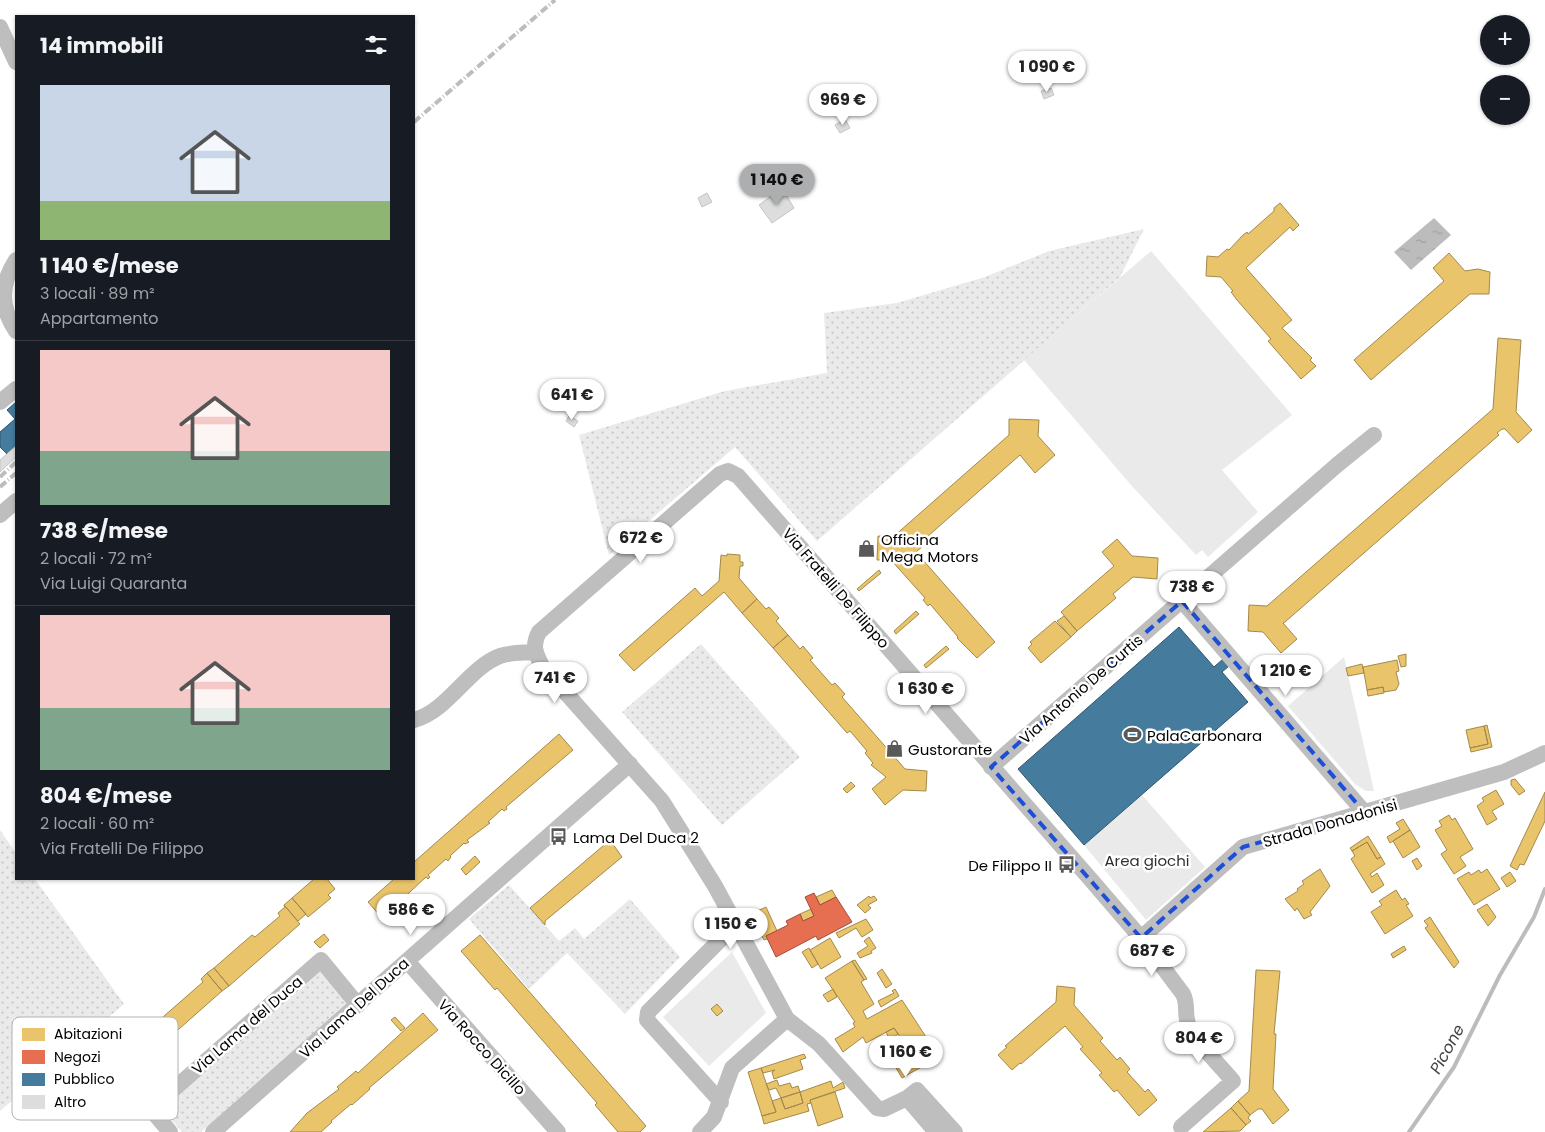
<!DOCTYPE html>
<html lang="it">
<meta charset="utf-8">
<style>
:root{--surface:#171b24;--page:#242831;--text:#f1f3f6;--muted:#9ea1a6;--line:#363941;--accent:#adaeaf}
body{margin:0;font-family:Poppins,sans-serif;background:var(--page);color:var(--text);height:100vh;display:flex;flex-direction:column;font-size:19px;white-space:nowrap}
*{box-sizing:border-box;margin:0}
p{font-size:16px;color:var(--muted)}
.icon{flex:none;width:28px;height:28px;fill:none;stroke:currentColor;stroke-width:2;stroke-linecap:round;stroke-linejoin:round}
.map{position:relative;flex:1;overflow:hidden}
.panel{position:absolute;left:15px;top:15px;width:400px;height:865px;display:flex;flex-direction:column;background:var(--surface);border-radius:0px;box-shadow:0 1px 4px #0004}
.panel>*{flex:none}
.buttons{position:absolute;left:1480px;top:15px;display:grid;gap:10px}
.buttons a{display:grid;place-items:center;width:50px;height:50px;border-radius:50%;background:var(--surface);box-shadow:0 1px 4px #0004;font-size:25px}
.price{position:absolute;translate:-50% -42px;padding:0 11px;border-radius:18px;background:#fff;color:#222;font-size:16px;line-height:32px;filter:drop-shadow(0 1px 2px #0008)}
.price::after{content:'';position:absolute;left:50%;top:30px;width:15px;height:11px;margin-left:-8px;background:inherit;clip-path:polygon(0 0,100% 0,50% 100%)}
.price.selected{background:var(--accent);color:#111}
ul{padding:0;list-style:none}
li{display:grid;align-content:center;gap:10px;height:265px;padding:0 25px}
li+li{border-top:1px solid var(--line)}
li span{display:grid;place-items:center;height:155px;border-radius:0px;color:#555}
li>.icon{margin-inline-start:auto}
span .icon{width:90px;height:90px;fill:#fffc;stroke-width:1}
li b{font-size:21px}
h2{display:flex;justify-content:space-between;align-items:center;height:60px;padding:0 25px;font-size:21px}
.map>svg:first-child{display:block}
.grass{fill:url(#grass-dots)}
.park{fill:#eaeaea}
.water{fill:url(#water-ripples)}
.homes{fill:#e9c46a;stroke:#a3894a}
.shops{fill:#e76f51;stroke:#a24e39}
.public{fill:#457b9d;stroke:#30566e}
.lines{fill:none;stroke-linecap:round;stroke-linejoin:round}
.stream{stroke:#bcbcbc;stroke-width:4}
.building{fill:#ddd;stroke:#c5c5c5}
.minor{stroke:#bebebe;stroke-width:16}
.rail{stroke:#bdbdbd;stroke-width:4;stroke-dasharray:8 2.5 1 2.5;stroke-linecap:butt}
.marked{fill:none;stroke:#1d4ed8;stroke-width:4;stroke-dasharray:10 6;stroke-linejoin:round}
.labels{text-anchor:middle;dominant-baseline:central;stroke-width:5;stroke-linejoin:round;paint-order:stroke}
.poi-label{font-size:15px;fill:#000;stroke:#fff;text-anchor:start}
.street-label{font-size:15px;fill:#000;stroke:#fff}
.park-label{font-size:15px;fill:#303030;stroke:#fff}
.water-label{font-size:16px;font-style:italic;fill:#414141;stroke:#fff}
.key{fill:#fff;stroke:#b2b2b2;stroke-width:1}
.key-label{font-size:14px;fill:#000}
</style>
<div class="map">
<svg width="1545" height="1132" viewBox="0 0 1545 1132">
<defs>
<pattern id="grass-dots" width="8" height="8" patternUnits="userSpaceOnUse" patternTransform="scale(1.25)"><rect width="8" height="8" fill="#eaeaea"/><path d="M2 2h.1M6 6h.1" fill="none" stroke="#c7c7c7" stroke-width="1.8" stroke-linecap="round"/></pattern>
<pattern id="water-ripples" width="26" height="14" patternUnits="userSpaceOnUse" patternTransform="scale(1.25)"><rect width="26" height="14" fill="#bcbcbc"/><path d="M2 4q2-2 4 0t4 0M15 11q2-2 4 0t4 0" fill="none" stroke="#a0a0a0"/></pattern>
</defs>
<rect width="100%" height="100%" fill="#fff"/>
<path class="grass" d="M1144,229L1120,277L817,541L735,447L609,555L579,435L725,391L827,373L824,313L897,303L985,277L1049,251Z
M701,644L800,757L722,825L622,712Z
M0,830L16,853V879H35L124,1004L0,1111Z
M509,885L559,941L575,928L584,939L630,899L680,957L625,1014L567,953L529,989L469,919Z
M320,971L348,1003L201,1132H182L163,1110Z"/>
<path class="park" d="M1151,251L1292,415L1222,470L1258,512L1208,557L1202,550L1196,555L1131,485L1024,360Z
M1344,657L1374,791H1366L1355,784L1288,706Z
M1142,795L1205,867L1146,920L1084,845Z
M732,952L766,1013L709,1066L663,1017Z"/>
<path class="water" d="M1434,218L1451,235L1411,270L1394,252Z"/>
<path class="homes" d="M1280,203L1299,225L1293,231L1290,227L1246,268L1292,320L1282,328L1312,358L1310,360L1316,366L1301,379L1268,341L1271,339L1237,300L1231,292L1233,291L1221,277L1206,276L1207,256L1218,257L1227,249L1229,250L1242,236L1247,232L1248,234L1274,211V208Z
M1449,253L1465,271L1478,269L1490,272L1489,294H1470L1371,380L1354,360L1444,281L1433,268Z
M1498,338L1521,340L1516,412L1532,430L1518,443L1505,429H1502L1497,433L1499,435L1285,622L1283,623L1297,639L1281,653L1263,632L1248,631L1249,605L1267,606L1493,409Z
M1009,419L1039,420L1038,436L1055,455L1035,473L1020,455L927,537L930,540L916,552L995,642L977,658L957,638L958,637L930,604L928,606L923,600L925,598L891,560H877L878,536L893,537L1009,435Z
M1117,539L1132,556L1158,558L1157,579L1133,577L1113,594L1116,598L1077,631L1061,612L1114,566L1102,552Z
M727,554L740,555V562H743V566H740L739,578L757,599L742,613L724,592L634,671L619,655L695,588L702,596L719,581L721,555L727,556Z
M879,570L881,573L859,591L857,589Z
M757,599L766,609L769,607L779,618L776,621L788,635L773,648L742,613Z
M916,611L919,614L896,634L894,631Z
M1064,616L1077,631L1071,637L1057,621Z
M1055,621L1071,637L1041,663L1028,648L1032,644L1030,642Z
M788,635L800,649L803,646L813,658L810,660L832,685L835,683L845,694L842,697L905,769L927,771L926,791L903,790L885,805L872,789L886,777L871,765L873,763L865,753L867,751L850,731L847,733L773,648Z
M946,646L949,649L926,668L924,665Z
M1406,654V666L1401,667L1398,656Z
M1397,660L1399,671L1396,672L1399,684L1396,690L1384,692L1383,687L1367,690L1363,667Z
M1362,664L1364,673L1348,676L1346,668Z
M1135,679L1153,700L1201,690L1202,707L1198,722L1186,738L1115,800L1092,809L1071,807L1083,773L1076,768L1073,762L1057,765L1059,749L1066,739Z
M1383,687L1384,693L1368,696L1367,690Z
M1487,725L1492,747L1471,752L1470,748L1488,744L1484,726Z
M1484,726L1488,744L1470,748L1466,730Z
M559,734L573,750L506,807L507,809L504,811L502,809L488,822L490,823L467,840L469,842L465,844L464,843L450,856L451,857L448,861L446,859L428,875L430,877L428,879L426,877L382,918L368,902L394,879H414V862Z
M1073,762L1076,768L1083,773L1077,789L1063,779L1057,765Z
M1515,779L1525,791L1519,795L1511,785V780Z
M851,782L855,786L847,793L843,789Z
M1496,790L1504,804L1492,811L1497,819L1487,825L1477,806L1484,801L1482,798Z
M1545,792V821L1524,865L1520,864L1517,870L1510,866Z
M1449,815L1452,820L1455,818L1473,849L1460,857L1466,866L1454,874L1441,854L1447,850L1435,830L1442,826L1439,821Z
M1403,819L1410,830L1390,843L1387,837L1400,829L1396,823Z
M1410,830L1420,847L1403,858L1393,841Z
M1368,836L1381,857L1377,859L1367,842L1352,851L1350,848Z
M610,840L622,857L545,921V925L530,908Z
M1367,842L1377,859L1381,857L1385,864L1370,874L1372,877L1377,873L1384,885L1372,893L1351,859L1355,856L1352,851Z
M475,856L480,862L466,875L461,869Z
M1417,858L1422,866L1417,870L1412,861Z
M1320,869L1330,886L1310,912L1312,915L1304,919L1297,908L1295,911L1285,899L1298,891L1297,889L1304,884L1302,881Z
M1487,869L1500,889L1474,905L1457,879L1469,872L1471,875L1479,870L1481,873Z
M1510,872L1516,881L1507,887L1501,878Z
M314,879H327L335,889L328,895L331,898L308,917L292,898Z
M832,890L836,897L820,905L816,897Z
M1396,890L1402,900L1405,898L1409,904L1406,905L1413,916L1385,934L1371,912L1382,905L1379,901Z
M869,896L870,898L874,896L877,900L868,905L871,908L865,913L857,905Z
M292,898L306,914L298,921L284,905Z
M1487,904L1496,917L1488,926L1477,910Z
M284,905L300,924L229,986L214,968L252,935L255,937L280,916L278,913L285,907Z
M766,907L777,931L766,936L767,939L764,940L751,914Z
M811,909L814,916L803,921L800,914Z
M1430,917L1459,962L1454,968L1425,928L1428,926L1424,921Z
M866,919L873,930L862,937L856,928L839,938L836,933Z
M324,934L329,940L320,948L314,942Z
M480,935L646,1126L640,1132H618L595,1105L597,1103L497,988L495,990L461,951Z
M869,937L876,948L871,951L872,953L860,958L857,953L868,946L864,941Z
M830,938L841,957L821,969L810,950Z
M1404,946L1406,950L1393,958L1391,954Z
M809,948L818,964L812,968L802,952Z
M855,960L867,979L864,980L852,961Z
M852,961L864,980L861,982L874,1004L863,1011L867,1019L902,1000L926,1037L907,1047L894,1028L866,1043L863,1037L843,1052L835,1039L855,1027L853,1023L855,1022L825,978Z
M214,968L229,986L222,991L207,973Z
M882,969L892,984L886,988L877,973Z
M1256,970L1280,971L1274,1034H1276L1273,1089L1289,1110L1273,1124L1262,1109H1258L1250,1115L1238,1101L1249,1091Z
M207,973L222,991L153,1052L140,1037L203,982L201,979Z
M1057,986L1075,988L1074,1005L1103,1038L1100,1041L1117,1060L1120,1057L1130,1069L1127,1072L1145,1092L1148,1089L1157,1100L1139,1116L1117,1090L1114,1092L1099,1075L1102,1073L1080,1049L1083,1047L1065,1026L1021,1064L1020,1063L1012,1070L998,1055L1007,1047L1005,1046L1056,1002Z
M833,989L837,997L828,1002L823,995Z
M895,989L899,996L881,1007L878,1001L894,993L892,991Z
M717,1004L723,1011L717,1016L711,1009Z
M423,1013L438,1030L369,1088L370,1089L352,1105L351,1104L331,1121L332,1122L321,1132H290L307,1113L339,1089L337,1087L356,1071L358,1073Z
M395,1017L405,1028L401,1031L391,1020Z
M894,1028L898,1034L890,1040L886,1032Z
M925,1038L927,1041L920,1045L930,1062L927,1064L917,1047L911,1050L909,1046Z
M917,1047L927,1064L907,1075L897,1058Z
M804,1054L806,1058L800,1060L803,1069L774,1079L772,1072L775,1070L763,1073L761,1068Z
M897,1058L907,1075L902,1078L892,1061Z
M761,1068L776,1112L762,1116L748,1072Z
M777,1080L779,1086L790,1083L792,1088L798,1086L800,1092L781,1098L776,1088L769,1090L766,1084Z
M831,1081L833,1088L843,1082L845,1088L810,1100L811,1103L807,1104L809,1111L764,1124L762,1116L776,1112L772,1101L781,1098L785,1109L803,1103L800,1092Z
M800,1092L803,1103L785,1109L781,1098Z
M835,1092L843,1117L818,1126L810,1100Z
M1238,1101L1250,1115L1248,1118L1251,1121L1246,1125L1231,1108Z
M1231,1108L1246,1125L1240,1131L1203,1132Z"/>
<path class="shops" d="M814,893L820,905L836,897L852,922L818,940L816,936L776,957L766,936L788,925L786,921L800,914L803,921L814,916L805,897Z"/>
<path class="public" d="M16,402V446L7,454L0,447V432L15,419L7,410Z
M1179,627L1214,667L1223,659L1229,666L1222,672L1248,702L1084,845L1018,769Z"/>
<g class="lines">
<path class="stream" d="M1409,1132L1454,1067L1500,975L1534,917L1545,889"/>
</g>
<path class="building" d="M1051,88L1054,95L1044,99L1041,91Z
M845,119L850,128L840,133L835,125Z
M782,188L794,208L772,223L759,205Z
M707,193L712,202L702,207L698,198Z
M569,416L578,421L574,427L566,421Z
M16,446V457L0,472V460Z"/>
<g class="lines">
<path class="minor" d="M0,27L16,62
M16,260C0,285 0,307 16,331
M0,402L16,389
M0,515L16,501
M1182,601L1365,813
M414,720C448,711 468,668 500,656C511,652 523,653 535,652
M991,767L1337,465L1374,435
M1141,938L1243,847L1504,772L1545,753
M407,961L558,1132
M787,1019L819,1044L877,1108L884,1109L907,1098
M721,1102L647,1020L648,1012L735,925
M170,1132L154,1113L157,1104L321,960L358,1005
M213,1132L630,764
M700,1132L714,1117L732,1068L787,1019L715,886L662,801L542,666C535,653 532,645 539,632L720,474L728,471L738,476L1092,881L1141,938L1183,994C1189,1005 1183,1017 1190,1028C1200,1047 1219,1064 1233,1081L1181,1127
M936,1132L907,1098L917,1090L955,1132"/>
<path class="rail" d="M414,122L555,0
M0,477L16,462
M0,487L16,473"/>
</g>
<path class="marked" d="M1182,601L1365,813L1243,847L1141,938L991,767Z"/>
<defs>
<symbol id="shop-bare" viewBox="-9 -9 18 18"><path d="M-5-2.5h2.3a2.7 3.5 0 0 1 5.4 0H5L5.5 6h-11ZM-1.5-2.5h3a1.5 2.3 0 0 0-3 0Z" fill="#595959" stroke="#fff" stroke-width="2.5" paint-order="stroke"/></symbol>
<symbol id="stadium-bare" viewBox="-9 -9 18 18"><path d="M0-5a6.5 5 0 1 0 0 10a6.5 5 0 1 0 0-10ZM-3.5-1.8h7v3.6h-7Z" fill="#595959" stroke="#fff" stroke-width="2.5" paint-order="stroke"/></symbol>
<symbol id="bus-bare" viewBox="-9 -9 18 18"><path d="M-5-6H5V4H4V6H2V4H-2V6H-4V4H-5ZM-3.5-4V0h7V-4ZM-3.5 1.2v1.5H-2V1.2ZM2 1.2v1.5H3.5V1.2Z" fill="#595959" stroke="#fff" stroke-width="2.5" paint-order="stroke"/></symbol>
</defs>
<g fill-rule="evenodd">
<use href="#shop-bare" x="854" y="536" width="25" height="25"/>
<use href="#stadium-bare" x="1120" y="722" width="25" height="25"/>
<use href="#shop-bare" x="882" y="736" width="25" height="25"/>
<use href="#bus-bare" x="546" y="824" width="25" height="25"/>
<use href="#bus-bare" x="1054" y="852" width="25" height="25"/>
</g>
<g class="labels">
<g class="poi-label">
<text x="881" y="539">Officina<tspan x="881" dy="17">Mega Motors</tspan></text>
<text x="1147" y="735">PalaCarbonara</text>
<text x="908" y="749">Gustorante</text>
<text x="573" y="837">Lama Del Duca 2</text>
<text x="1052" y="865" text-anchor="end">De Filippo II</text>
</g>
<g class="street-label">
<text transform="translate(836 588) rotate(49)">Via Fratelli De Filippo</text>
<text transform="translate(1081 689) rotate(-41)">Via Antonio De Curtis</text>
<text transform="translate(1330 823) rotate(-16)">Strada Donadonisi</text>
<text transform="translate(354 1008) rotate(-42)">Via Lama Del Duca</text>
<text transform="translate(247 1025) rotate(-41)">Via Lama del Duca</text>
<text transform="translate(482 1047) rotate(48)">Via Rocco Dicillo</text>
</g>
<g class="park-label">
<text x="1147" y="860">Area giochi</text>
</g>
<g class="water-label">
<text transform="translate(1447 1049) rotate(-61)">Picone</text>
</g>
</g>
<rect x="12" y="1017" width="166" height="103" rx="8" class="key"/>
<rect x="22" y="1028" width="23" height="13" fill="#e9c46a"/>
<rect x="22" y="1050" width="23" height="14" fill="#e76f51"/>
<rect x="22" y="1073" width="23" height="13" fill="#457b9d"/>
<rect x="22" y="1095" width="23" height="14" fill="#ddd"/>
<g class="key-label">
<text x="54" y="1039">Abitazioni</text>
<text x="54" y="1062">Negozi</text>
<text x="54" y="1084">Pubblico</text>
<text x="54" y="1107">Altro</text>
</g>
</svg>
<div class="buttons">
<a>+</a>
<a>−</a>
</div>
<b class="price" style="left:1047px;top:93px">1 090 €</b>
<b class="price" style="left:843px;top:126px">969 €</b>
<b class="price selected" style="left:777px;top:206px">1 140 €</b>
<b class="price" style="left:572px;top:421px">641 €</b>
<b class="price" style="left:641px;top:564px">672 €</b>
<b class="price" style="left:1192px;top:613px">738 €</b>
<b class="price" style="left:1286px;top:697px">1 210 €</b>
<b class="price" style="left:555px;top:704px">741 €</b>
<b class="price" style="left:926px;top:715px">1 630 €</b>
<b class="price" style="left:411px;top:936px">586 €</b>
<b class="price" style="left:731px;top:950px">1 150 €</b>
<b class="price" style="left:1152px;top:977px">687 €</b>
<b class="price" style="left:1199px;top:1064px">804 €</b>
<b class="price" style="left:906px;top:1078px">1 160 €</b>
<section class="panel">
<h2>14 immobili<svg class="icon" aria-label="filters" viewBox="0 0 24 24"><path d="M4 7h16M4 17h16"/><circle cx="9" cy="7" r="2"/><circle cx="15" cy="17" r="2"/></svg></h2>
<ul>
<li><span style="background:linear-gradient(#c9d6e8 75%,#8fb573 0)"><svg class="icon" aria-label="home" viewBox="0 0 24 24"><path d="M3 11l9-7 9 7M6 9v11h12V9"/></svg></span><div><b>1 140 €/mese</b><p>3 locali · 89 m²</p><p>Appartamento</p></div></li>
<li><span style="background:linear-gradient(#f6c9c9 65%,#7fa58c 0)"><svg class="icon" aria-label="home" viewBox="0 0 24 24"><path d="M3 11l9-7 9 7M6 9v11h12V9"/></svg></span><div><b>738 €/mese</b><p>2 locali · 72 m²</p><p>Via Luigi Quaranta</p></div></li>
<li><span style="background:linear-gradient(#f6c9c9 60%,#7fa58c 0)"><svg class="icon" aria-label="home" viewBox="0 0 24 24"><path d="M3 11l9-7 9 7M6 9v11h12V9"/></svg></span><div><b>804 €/mese</b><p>2 locali · 60 m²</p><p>Via Fratelli De Filippo</p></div></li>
</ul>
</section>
</div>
